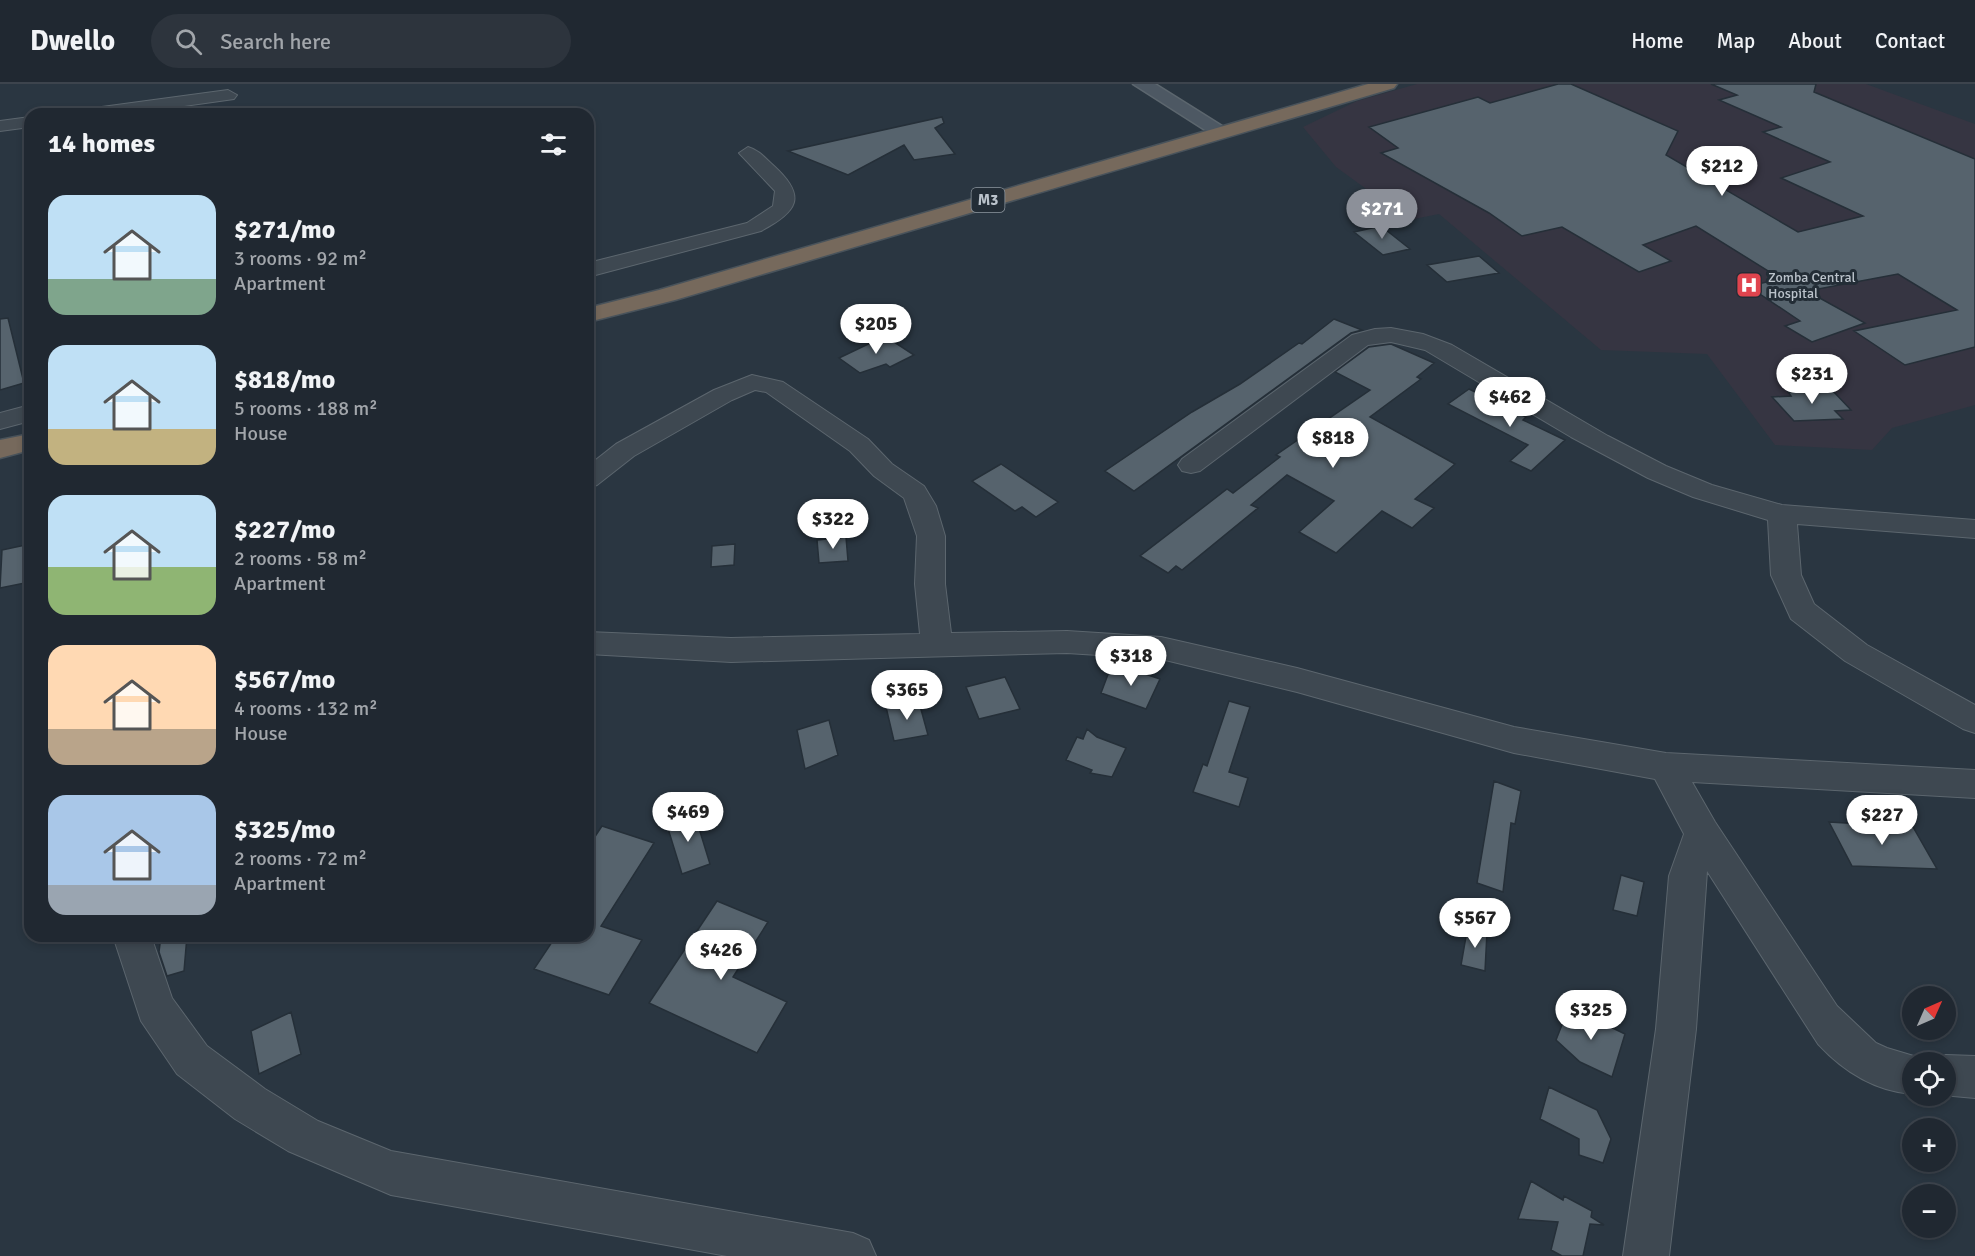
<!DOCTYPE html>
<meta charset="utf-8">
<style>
:root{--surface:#202831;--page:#2d343d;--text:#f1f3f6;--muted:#a2a6ab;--line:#3d444d;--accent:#8c9099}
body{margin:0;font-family:Signika,sans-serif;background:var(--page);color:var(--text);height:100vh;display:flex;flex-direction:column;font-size:22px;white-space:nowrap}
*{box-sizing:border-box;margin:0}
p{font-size:20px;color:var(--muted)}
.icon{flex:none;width:33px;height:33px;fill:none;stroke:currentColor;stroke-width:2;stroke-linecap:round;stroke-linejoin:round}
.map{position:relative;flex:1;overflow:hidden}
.panel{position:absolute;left:24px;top:24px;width:570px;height:834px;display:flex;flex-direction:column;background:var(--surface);border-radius:18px;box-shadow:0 3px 9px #0003,0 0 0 2px var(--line)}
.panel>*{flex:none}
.needle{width:39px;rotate:45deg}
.tools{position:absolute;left:1902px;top:902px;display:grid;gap:12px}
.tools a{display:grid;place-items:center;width:54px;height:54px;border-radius:50%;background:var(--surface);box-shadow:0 3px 9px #0003,0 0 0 2px var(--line);font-size:30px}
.price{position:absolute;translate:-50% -51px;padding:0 14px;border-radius:21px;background:#fff;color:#222;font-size:20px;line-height:39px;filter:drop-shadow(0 2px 3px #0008)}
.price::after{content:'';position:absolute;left:50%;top:36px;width:18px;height:14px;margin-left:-9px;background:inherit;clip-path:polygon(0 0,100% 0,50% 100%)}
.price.selected{background:var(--accent);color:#fff}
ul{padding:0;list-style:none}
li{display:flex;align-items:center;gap:18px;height:150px;padding:0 24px}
li span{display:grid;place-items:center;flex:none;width:168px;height:120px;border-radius:18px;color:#555}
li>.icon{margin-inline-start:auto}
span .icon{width:72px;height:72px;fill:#fffc;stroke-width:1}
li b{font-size:26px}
h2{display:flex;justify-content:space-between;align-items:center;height:72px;padding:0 24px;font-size:26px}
header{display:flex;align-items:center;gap:36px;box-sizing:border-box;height:84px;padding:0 30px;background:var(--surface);border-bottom:2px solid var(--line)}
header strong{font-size:28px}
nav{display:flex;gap:33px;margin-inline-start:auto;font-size:21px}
.search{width:420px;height:54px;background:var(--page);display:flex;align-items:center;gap:15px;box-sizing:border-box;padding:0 21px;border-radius:33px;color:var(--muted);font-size:22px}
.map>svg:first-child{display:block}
.medical{fill:#363542}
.building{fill:#56636d;stroke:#252f38;stroke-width:1.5}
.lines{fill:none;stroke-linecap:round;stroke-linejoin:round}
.street-casing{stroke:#5c666e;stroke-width:2}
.secondary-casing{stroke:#5c666e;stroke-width:3}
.highway-casing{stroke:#49535b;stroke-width:3}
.street{fill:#3e4851;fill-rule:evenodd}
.secondary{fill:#4d5863;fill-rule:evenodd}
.highway{fill:#76695c;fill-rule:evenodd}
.labels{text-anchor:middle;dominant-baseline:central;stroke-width:6;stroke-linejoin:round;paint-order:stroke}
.far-poi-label{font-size:14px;fill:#bbc3cb;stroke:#232d36;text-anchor:start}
.shield{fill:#232d36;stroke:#8d969e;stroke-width:1.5}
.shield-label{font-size:15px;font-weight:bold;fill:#bbc3cb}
</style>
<header>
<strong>Dwello</strong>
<div class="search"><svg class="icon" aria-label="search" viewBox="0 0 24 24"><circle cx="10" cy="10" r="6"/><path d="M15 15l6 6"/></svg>Search here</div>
<nav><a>Home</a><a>Map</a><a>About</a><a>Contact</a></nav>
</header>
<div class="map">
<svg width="1975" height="1172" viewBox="0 0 1975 1172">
<rect width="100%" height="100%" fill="#2a3641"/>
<path class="medical" d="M1417,0H1866L1975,40V321L1892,344L1872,366L1775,361L1707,270L1601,266L1439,130L1409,136L1336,83L1303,43L1357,17Z"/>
<path class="building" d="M1558,0H1571L1678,47L1666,71L1798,148L1863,132L1781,94L1830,78L1763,48L1781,43L1719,16L1737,11L1711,0H1816L1814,8L1975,75V263L1905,281L1854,247L1957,226L1898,190L1807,207L1865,239L1812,258L1785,242L1800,237L1748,202L1781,195L1696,142L1643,161L1671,177L1639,188L1562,143L1522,152L1489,129L1381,69L1398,64L1369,43L1478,13L1490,19Z
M942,33L944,39L935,44L955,70L914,76L904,61L848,91L788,67Z
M1381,142L1410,165L1383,171L1354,148Z
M1479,172L1499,189L1447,198L1427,181Z
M8,234L24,299L0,306V235Z
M1334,235L1362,246L1351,249L1134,407L1105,387L1192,328L1240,300L1299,259L1302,260Z
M885,252L914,271L890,283L886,280L860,289L839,274Z
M1391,260L1434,279L1417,293L1421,295L1370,333L1455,380L1415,415L1434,424L1412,444L1382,427L1336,469L1299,448L1334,417L1287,391L1251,421L1258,424L1182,486L1176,482L1168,489L1140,472L1227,405L1233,409L1280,373L1276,371L1370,306L1335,288L1369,263Z
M1469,305L1526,333L1523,336L1565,356L1531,387L1510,377L1528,361L1448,320Z
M1832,306L1851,326L1835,327L1843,335L1794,337L1772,313L1791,312L1788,308Z
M1001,380L1058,418L1036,433L1022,423L1015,427L972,397Z
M846,453L848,477L819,479L817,456Z
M30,460V498L0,504L2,466Z
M735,460L734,481L711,483L712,462Z
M1121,582L1160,595L1146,625L1101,609L1110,585L1117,590Z
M1005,593L1020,625L979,635L966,603Z
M1229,617L1250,623L1229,688L1248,694L1239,723L1193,708L1203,680L1207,682Z
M919,618L928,651L894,657L886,623Z
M829,636L838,671L805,685L797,646Z
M1087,645L1097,653L1126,664L1112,693L1090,689L1092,686L1066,676L1077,653L1083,655Z
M1494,697L1521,707L1515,740L1511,739L1503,808L1477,799Z
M694,728L710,780L682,790L666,738Z
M1829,738L1913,743L1937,785L1852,782Z
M602,742L654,759L601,842L642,856L609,911L534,885L556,852H588V763Z
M1621,791L1644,798L1637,832L1613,826Z
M717,817L768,838L733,893L787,918L757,969L649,919Z
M1468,841L1487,848L1485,887L1461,881Z
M161,852H187L184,887L167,892L159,868Z
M1569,923L1625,950L1612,993L1580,978L1556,956Z
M291,928L301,970L259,990L251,947Z
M1549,1003L1597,1026L1611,1055L1603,1079L1579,1071V1055L1540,1035Z
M1531,1097L1563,1116L1564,1112L1592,1127L1591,1133L1604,1141L1590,1140L1583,1172H1562L1551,1166L1558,1138L1518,1135Z"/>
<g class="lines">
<defs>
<path id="street" d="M228,6L237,11L234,15L127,30H78L87,25Z
M30,33V43L0,47V37Z
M748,63C759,66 766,75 774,82C808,113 797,128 761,147L588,193V179L747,139L773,122L775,107L739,69Z
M1391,244L1423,250L1452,261L1608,352L1666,382L1712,401L1782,421L1975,436V454L1797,440L1801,491L1814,520L1867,561L1975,621V649L1963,645L1845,577L1791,535L1771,491L1768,436L1693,413L1648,394L1571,353L1425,266L1391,258L1368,261L1200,387L1191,389L1182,387L1178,381L1182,375L1352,251L1375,245Z
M752,291L783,298L868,355L892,380L924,402L936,422L945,452V500L951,549L1067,547L1161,553L1297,584L1514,643L1666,669L1975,686V714L1692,698L1715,738L1837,922L1876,959L1887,964L1927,976L1928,978H1912V1010C1875,1007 1843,987 1818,960L1707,787L1696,945L1669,1172H1623L1656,945L1669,792L1684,750L1655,695L1514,669L1297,608L1161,575L1067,569L731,578L588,570V548L731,554L920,550L915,500L917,452L904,414L874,392L850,367L766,308L755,306L732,316L634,372L597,401L588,404V382L616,360L714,306Z
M30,321V337L0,345V329Z
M113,852H151L172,914L207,962L265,1005L318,1037L391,1067L853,1149L869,1156L876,1172H727L391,1111L288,1067L235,1035L177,990L141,937Z
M1946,971L1975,972V1014L1942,1011H1946V978H1931Z"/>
<path id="secondary" d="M1133,0H1155L1230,47L1227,51H1213Z"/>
<path id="highway" d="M1368,0H1397L1394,4L675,216L588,238V224L659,206Z
M30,350V366L0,374V356Z"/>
</defs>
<use href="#street" class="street-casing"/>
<use href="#secondary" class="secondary-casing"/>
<use href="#highway" class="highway-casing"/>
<use href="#street" class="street"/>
<use href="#secondary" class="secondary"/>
<use href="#highway" class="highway"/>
</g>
<defs>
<symbol id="hospital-square" viewBox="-11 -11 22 22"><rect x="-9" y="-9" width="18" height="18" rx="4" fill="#e0444e" stroke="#232d36"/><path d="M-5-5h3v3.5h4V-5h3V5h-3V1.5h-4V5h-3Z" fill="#fff"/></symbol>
</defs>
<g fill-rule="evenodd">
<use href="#hospital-square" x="1734" y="186" width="30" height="30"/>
</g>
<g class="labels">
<g class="far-poi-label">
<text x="1768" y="193">Zomba Central<tspan x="1768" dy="16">Hospital</tspan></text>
</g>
<rect class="shield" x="971.5" y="104" width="33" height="24" rx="4.5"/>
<g class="shield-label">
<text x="988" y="116">M3</text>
</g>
</g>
</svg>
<div class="tools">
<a><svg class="needle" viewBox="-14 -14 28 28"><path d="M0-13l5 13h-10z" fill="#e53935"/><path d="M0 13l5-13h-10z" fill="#a2a6ab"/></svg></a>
<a><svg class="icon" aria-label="locate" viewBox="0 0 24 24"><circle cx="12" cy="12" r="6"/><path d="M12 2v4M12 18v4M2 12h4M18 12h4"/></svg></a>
<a>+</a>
<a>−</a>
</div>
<b class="price" style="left:1722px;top:113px">$212</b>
<b class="price selected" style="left:1382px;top:156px">$271</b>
<b class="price" style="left:876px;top:271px">$205</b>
<b class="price" style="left:1812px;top:321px">$231</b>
<b class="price" style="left:1510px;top:344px">$462</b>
<b class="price" style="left:1333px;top:385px">$818</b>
<b class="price" style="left:833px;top:466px">$322</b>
<b class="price" style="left:1131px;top:603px">$318</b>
<b class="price" style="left:907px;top:637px">$365</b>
<b class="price" style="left:688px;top:759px">$469</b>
<b class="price" style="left:1882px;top:762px">$227</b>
<b class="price" style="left:1475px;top:865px">$567</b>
<b class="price" style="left:721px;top:897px">$426</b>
<b class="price" style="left:1591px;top:957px">$325</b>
<section class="panel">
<h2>14 homes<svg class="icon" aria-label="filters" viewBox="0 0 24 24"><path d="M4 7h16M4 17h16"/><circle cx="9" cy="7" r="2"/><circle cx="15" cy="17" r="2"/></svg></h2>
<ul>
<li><span style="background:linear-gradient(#bfe0f5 70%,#7fa58c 0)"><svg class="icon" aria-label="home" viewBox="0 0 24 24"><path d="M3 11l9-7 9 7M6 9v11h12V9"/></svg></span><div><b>$271/mo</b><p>3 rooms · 92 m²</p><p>Apartment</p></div></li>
<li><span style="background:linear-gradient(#bfe0f5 70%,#c2b280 0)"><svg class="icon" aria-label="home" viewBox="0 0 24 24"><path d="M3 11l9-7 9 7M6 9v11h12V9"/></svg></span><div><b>$818/mo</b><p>5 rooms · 188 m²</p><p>House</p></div></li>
<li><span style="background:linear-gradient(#bfe0f5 60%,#8fb573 0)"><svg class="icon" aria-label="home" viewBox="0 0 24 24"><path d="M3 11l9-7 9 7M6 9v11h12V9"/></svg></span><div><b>$227/mo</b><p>2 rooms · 58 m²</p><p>Apartment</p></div></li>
<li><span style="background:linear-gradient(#ffd9b3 70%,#b9a48a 0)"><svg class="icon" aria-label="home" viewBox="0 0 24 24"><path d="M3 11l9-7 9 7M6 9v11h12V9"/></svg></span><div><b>$567/mo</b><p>4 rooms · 132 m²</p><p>House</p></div></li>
<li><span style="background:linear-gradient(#a9c7e8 75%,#9aa5b1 0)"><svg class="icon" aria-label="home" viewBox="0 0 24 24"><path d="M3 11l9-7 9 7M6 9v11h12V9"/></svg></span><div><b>$325/mo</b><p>2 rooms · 72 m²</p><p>Apartment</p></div></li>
</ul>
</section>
</div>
